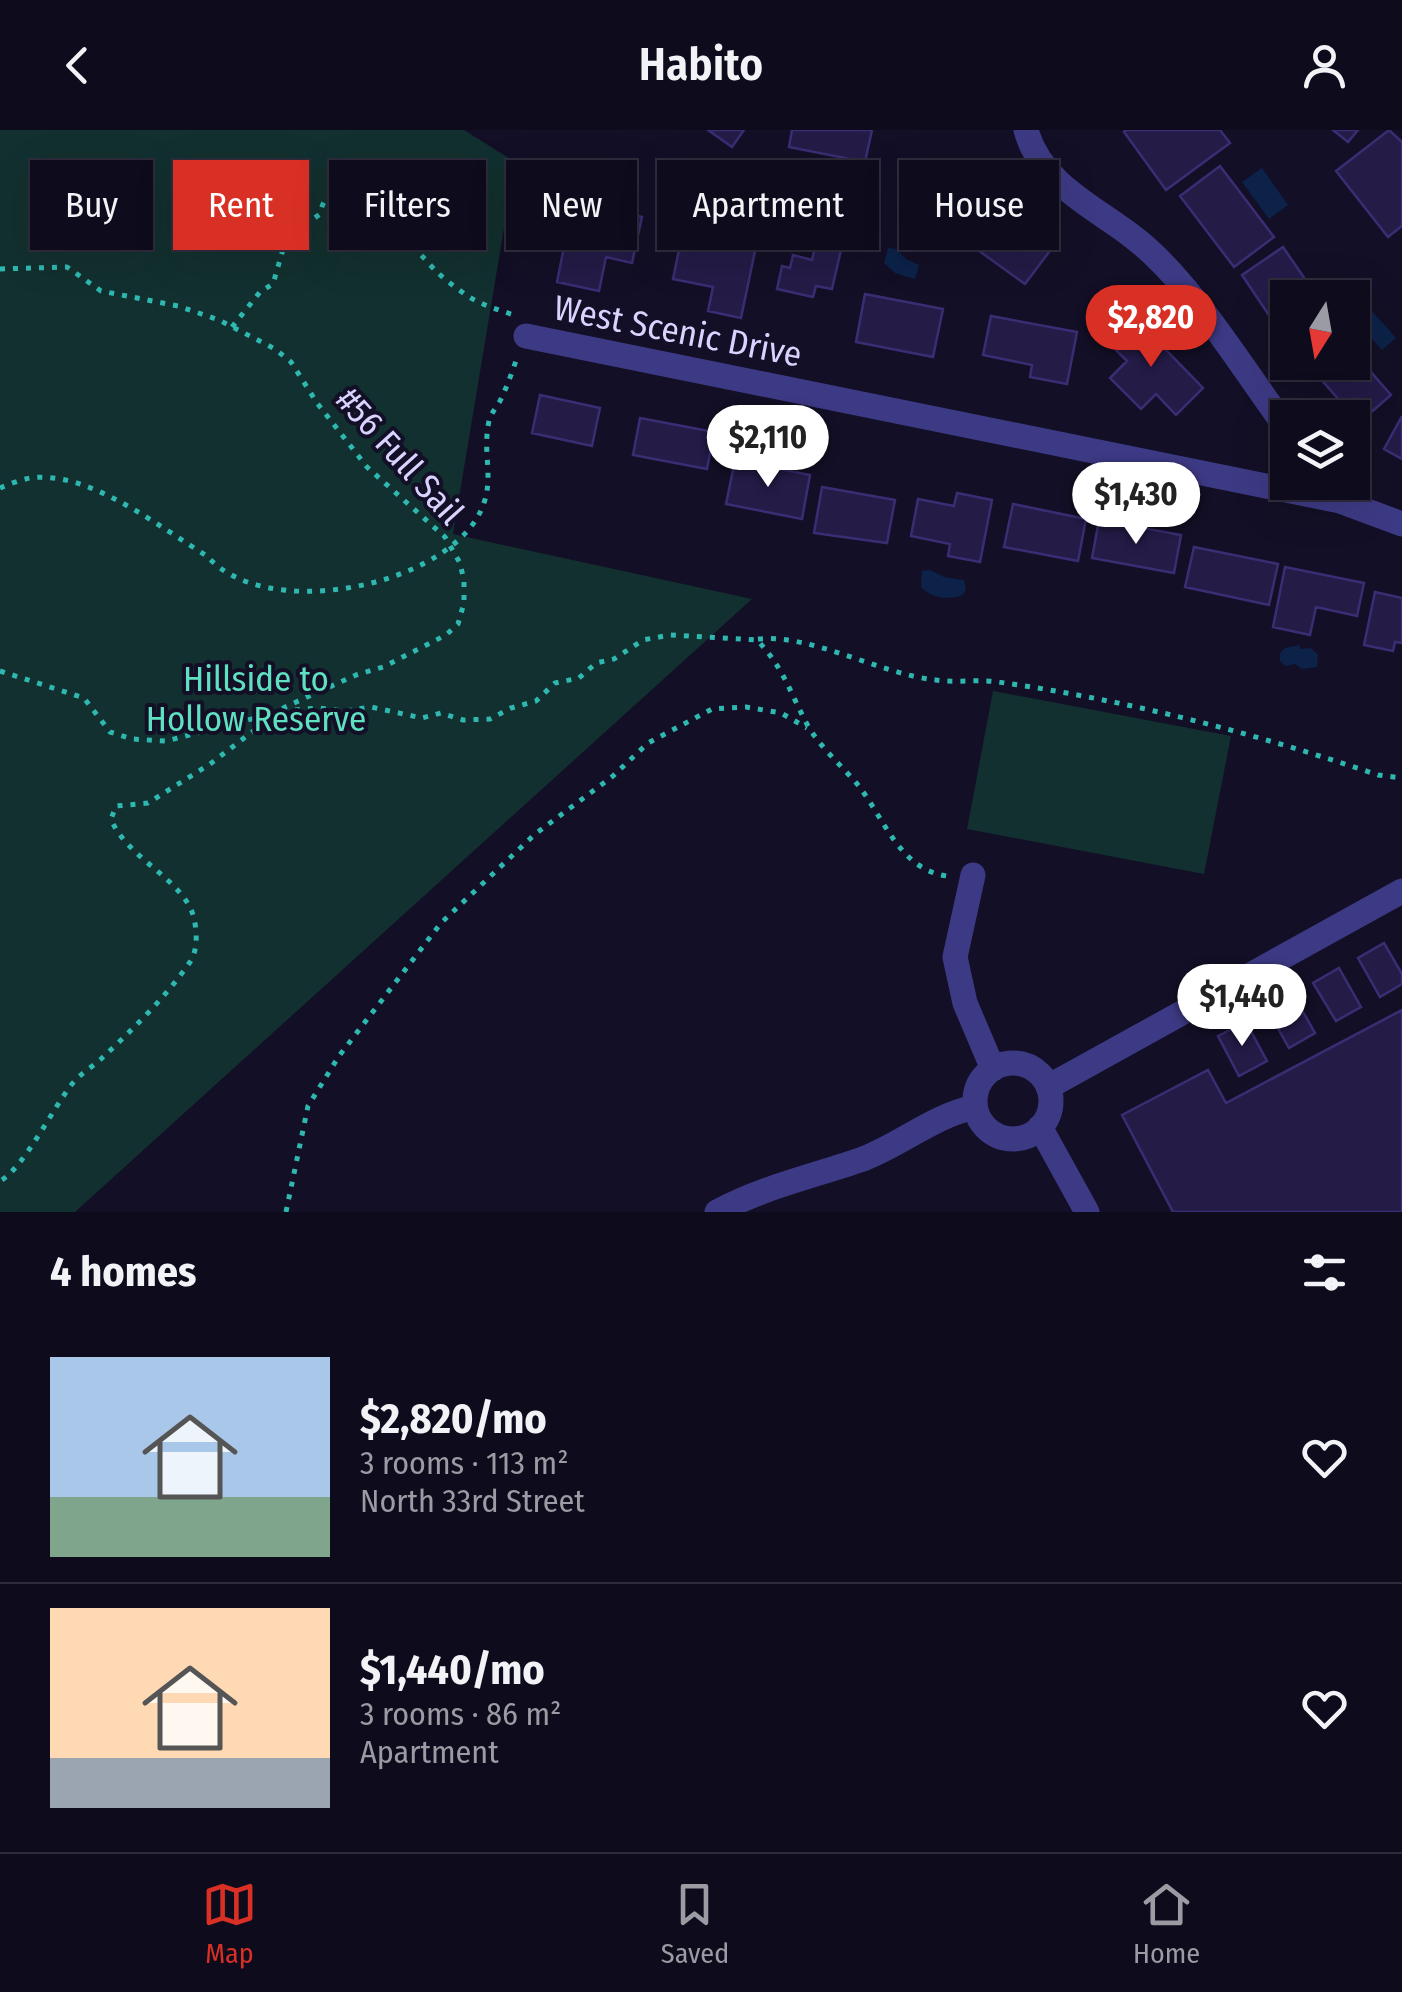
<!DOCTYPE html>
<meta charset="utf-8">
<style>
:root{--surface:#0e0b1c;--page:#1c1929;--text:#f1f3f6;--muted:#9b9ba3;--line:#2e2b3b;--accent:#d93025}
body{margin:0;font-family:"Fira Sans Condensed",sans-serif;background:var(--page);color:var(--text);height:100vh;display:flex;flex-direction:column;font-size:38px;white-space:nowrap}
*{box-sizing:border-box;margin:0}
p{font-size:32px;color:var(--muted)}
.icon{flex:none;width:55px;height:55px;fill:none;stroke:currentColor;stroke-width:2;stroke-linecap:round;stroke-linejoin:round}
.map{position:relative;height:1082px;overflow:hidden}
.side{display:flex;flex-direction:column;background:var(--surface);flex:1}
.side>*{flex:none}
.guide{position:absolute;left:30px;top:30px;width:1342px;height:90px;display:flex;gap:20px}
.needle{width:65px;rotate:191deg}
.controls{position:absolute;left:1270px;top:150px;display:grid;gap:20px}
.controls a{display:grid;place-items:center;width:100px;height:100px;border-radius:0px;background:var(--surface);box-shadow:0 10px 40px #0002,0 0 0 2px var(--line);font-size:50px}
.price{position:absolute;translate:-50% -85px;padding:0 22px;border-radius:35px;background:#fff;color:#222;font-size:32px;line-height:65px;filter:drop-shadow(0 2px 5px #0008)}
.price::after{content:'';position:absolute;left:50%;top:60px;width:30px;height:22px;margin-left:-15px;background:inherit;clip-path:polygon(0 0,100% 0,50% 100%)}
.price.active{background:var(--accent);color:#fff}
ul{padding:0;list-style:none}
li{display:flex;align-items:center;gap:30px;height:250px;padding:0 50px}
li+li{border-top:2px solid var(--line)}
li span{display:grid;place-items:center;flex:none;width:280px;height:200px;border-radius:0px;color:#555}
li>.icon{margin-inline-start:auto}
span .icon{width:120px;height:120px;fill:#fffc;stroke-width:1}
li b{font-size:42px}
h2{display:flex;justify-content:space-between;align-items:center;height:120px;padding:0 50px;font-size:42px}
.pill{padding:0 35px;border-radius:0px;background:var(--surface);box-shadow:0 10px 40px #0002,0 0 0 2px var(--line);font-size:35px;line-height:90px}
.pill.active{background:var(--accent);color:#fff}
header{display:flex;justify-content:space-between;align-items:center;height:130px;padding:0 50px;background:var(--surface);font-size:45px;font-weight:600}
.tab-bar{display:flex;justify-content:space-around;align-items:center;height:140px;border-top:2px solid var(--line);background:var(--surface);font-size:28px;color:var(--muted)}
.tab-bar a{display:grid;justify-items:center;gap:5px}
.tab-bar .active{color:var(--accent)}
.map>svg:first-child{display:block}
.green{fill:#12302f}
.water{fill:#0c2248}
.building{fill:#241b47;stroke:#3b2d73;stroke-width:2.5}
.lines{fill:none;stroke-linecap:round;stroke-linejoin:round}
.path{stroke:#2fb8b0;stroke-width:5;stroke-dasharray:5 8;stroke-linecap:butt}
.minor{stroke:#3d3a85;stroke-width:25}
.labels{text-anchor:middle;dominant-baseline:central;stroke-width:8;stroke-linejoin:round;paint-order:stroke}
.street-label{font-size:35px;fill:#d9d4ff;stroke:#130f26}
.park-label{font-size:35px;fill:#5fe0c0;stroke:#130f26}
</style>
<header><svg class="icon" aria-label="back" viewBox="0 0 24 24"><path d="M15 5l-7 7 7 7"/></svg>Habito<svg class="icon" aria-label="person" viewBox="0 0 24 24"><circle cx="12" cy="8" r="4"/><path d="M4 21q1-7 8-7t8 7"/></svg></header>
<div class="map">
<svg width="1402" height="1082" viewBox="0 0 1402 1082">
<rect width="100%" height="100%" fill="#130f26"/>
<path class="green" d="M0,0H464L515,32L453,404L752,469L75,1082H0Z
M993,561L1231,606L1204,744L967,699Z"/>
<path class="water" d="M1262,38L1288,75L1269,89L1242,52Z
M723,64L763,91L751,109L743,108L739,101L711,83Z
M888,118L896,119L906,129L919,135L915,149L895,143L884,133Z
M1371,180L1396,208L1382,220L1357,192Z
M930,440L944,447L964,450L966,458L963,465C947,470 933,469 921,457L922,441Z
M1299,515L1301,519L1311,518L1318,525L1317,537L1302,539L1295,534L1285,536L1280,531V523L1285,518Z"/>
<path class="building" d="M708,0H744L732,17Z
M792,0H872L865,32L789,17Z
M1126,0H1220L1230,13L1166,60L1124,2Z
M1333,0H1358L1348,12Z
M1389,0L1402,12V96L1388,107L1336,41Z
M1220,36L1274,107L1234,137L1180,66Z
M573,72L642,87L632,133L606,127L599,161L557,152Z
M1002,82L1052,118L1025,154L975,118Z
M682,105L755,121L741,188L708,181L713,157L673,149Z
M816,113L841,120L832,159L816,156L813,167L777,159L782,136L790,138L793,125L812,130Z
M1283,117L1318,168H1288V204L1283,206L1242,145Z
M865,164L943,179L933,227L856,212Z
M991,186L1077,202L1067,254L1030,247L1032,235L983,225Z
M1134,187L1203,258L1176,285L1156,264L1141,279L1110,248L1127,231L1108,212Z
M1352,200L1366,216L1356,225L1391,265L1359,293L1306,232H1352Z
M540,265L600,278L592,316L532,303Z
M1402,286V329L1384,319Z
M640,288L714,302L707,339L633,325Z
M735,330L810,345L802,389L726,374Z
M822,357L895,370L887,413L814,403Z
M957,363L992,370L980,432L948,426L950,414L911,406L918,369L954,376Z
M1013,374L1086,389L1078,431L1004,417Z
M1099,390L1181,405L1174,443L1092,428Z
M1194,417L1278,434L1269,475L1185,457Z
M1285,437L1364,453L1357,486L1316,477L1310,505L1273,497Z
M1375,462L1402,468V513L1395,512L1393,521L1364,515Z
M1384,813L1402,844V854L1380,867L1358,828Z
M1339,838L1361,877L1336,891L1313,853Z
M1293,864L1315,903L1289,918L1267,879Z
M1402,880V1082H1173L1122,985L1208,940L1226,973Z
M1246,892L1267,931L1239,946L1218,906Z"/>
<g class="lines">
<path class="path" d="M0,139L67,137L101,161L178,176L219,190L275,219L291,232L317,273L367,337L445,407L460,433L464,451V473L458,494L446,505L383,537L356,545L285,577L210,634L148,673L116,676L111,689C127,729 184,749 194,788C197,802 198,820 190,832C166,867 132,900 101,929C92,937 80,944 72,954C53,978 23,1039 0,1051
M232,197L260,162L273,154L286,109L320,84C333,18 418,123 435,140C444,149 455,157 466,165C481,175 499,180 517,186
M0,358C9,354 20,350 30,348C89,340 159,397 207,426C264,491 434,459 477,388C498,352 481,328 489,291C491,283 496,278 500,271C507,257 512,242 517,228
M758,509C813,504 879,544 936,550C957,553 978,549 998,552C1127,570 1254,603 1378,645L1402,648
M0,541L84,568L110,602L132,609L166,611L271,584
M282,581L318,578L344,581L371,577L422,588L441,583L463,590L490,589L511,578L536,571L555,553L579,548L596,533L614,529L643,510L670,505L757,510C784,538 790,563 808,596C820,617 842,636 858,655C884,688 900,740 947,746
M286,1082L308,976L339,926L441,793L534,705L613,646L648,613L712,579L746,577L781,583L807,598"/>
<path class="minor" d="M1026,0C1041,54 1093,76 1133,107C1190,150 1244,241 1288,300
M526,206L1340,371L1402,394
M973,745L955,827L965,873L993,939
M975 971a38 38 0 1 1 76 0a38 38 0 1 1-76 0Z
M1048,957L1402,761
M1040,997L1087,1082
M717,1082C763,1057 814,1046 863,1029C902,1014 933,986 975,977"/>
</g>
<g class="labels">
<g class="street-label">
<text transform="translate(678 201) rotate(11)">West Scenic Drive</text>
<text transform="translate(400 326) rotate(48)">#56 Full Sail</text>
</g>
<g class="park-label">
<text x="256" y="549">Hillside to<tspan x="256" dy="40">Hollow Reserve</tspan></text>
</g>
</g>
</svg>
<div class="controls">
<a><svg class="needle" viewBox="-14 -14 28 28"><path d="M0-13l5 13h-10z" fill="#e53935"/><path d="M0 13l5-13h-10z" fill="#9b9ba3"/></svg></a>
<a><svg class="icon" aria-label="layers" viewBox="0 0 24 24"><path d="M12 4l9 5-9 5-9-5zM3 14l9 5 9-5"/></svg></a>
</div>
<b class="price active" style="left:1151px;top:240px">$2,820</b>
<b class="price" style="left:768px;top:360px">$2,110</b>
<b class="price" style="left:1136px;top:417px">$1,430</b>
<b class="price" style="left:1242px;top:919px">$1,440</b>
<div class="guide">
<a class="pill">Buy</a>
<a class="pill active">Rent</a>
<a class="pill">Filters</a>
<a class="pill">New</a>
<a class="pill">Apartment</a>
<a class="pill">House</a>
</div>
</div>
<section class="side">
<h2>4 homes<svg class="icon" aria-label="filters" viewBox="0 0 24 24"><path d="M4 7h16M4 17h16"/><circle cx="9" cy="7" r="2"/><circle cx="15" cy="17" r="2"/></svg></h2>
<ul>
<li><span style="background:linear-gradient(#a9c7e8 70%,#7fa58c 0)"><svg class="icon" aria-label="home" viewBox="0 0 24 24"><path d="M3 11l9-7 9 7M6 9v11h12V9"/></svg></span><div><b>$2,820/mo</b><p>3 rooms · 113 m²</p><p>North 33rd Street</p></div><svg class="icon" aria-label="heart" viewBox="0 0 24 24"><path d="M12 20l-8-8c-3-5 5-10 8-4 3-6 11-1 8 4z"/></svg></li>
<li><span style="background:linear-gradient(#ffd9b3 75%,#9aa5b1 0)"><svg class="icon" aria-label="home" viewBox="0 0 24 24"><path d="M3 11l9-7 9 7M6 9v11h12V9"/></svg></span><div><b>$1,440/mo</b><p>3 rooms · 86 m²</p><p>Apartment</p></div><svg class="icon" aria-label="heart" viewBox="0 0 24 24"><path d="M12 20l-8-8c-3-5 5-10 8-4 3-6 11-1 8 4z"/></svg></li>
</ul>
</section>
<nav class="tab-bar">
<a class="active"><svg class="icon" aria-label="map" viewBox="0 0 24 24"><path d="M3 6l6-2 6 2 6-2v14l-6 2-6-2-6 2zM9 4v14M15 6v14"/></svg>Map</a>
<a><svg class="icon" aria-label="saved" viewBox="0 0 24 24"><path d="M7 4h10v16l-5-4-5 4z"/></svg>Saved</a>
<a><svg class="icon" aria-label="home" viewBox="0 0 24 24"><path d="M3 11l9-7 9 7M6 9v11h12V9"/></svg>Home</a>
</nav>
